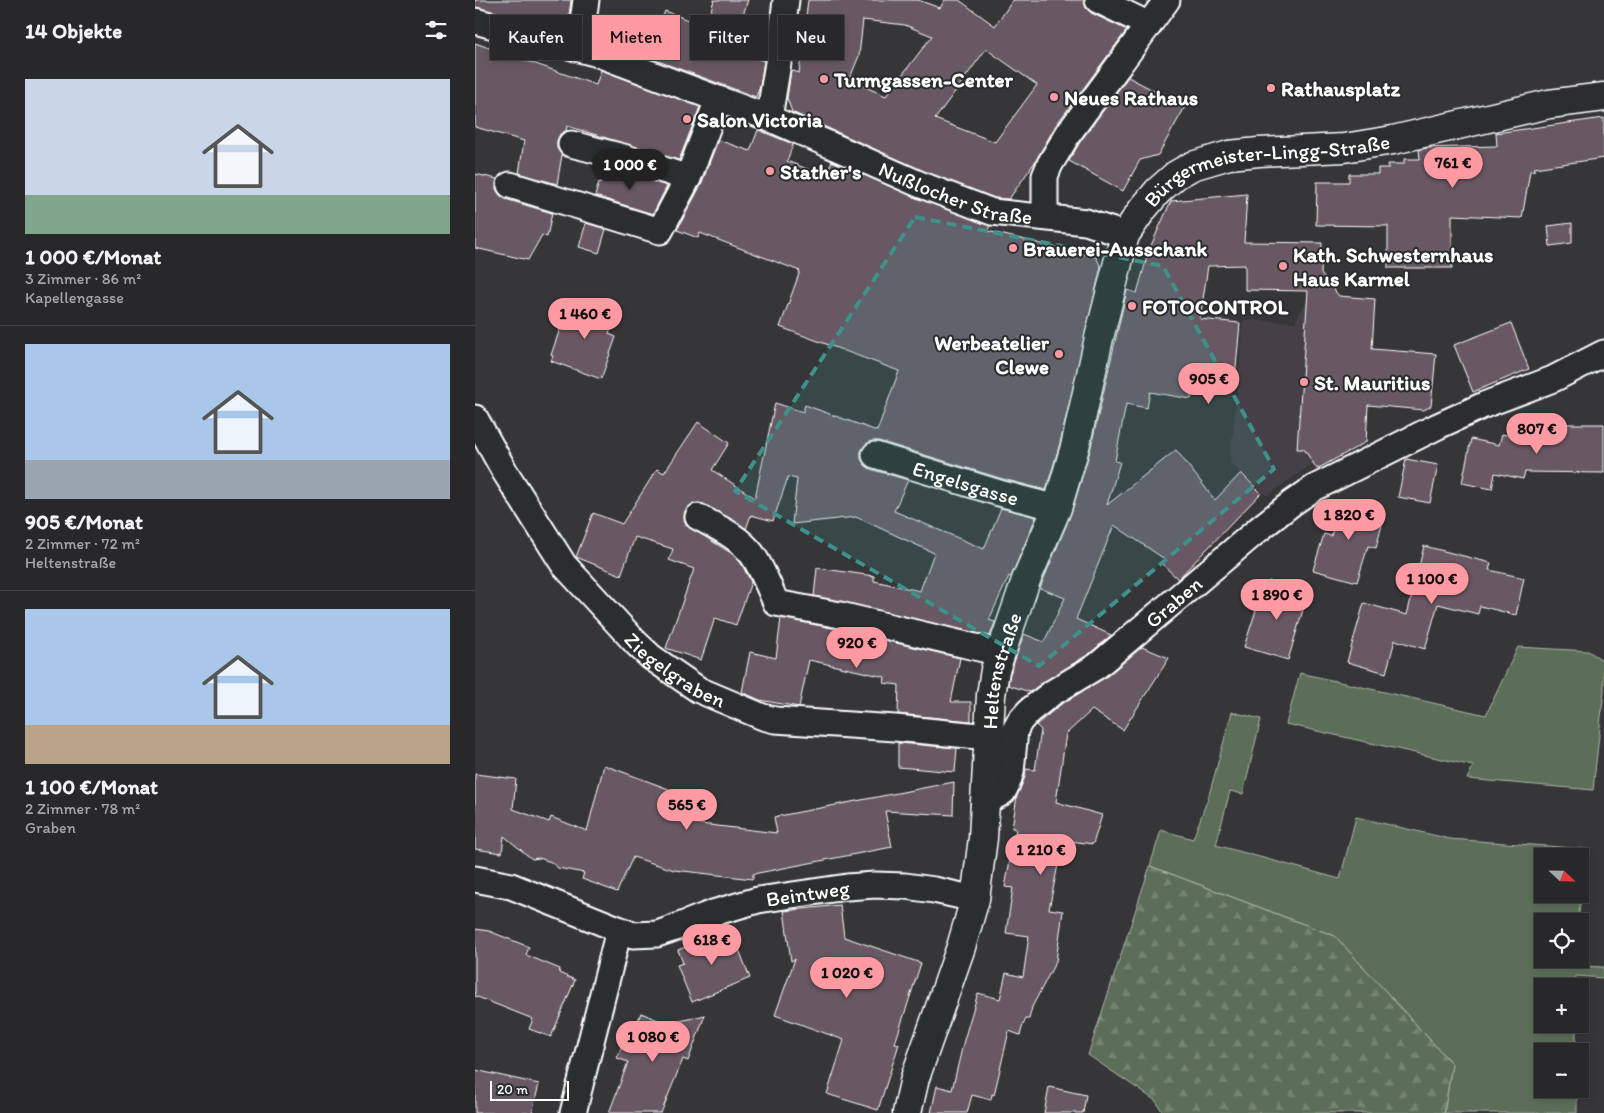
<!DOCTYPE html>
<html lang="de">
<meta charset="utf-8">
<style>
:root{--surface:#28282b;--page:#343437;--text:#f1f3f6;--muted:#a5a6a9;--line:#444447;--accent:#ff9aa2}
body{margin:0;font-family:Itim,sans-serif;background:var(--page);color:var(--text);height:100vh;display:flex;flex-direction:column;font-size:19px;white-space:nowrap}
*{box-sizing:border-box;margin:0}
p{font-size:16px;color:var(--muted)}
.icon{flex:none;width:28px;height:28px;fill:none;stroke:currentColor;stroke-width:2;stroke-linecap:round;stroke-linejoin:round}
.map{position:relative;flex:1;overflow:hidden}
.drawer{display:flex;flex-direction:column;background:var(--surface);width:475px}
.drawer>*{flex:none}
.guide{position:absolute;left:15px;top:15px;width:475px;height:45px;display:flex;gap:10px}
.needle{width:32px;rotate:112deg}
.tools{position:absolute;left:1059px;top:848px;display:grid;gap:10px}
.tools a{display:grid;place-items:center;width:55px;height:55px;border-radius:0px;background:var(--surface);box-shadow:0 2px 8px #0003,0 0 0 1px var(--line);font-size:25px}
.scale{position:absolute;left:15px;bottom:12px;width:79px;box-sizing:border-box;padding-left:5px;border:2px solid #fff;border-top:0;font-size:14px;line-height:18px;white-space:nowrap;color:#fff;-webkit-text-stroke:4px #2a2d2e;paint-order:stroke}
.price{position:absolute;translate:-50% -42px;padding:0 11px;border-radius:18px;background:var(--accent);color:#111;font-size:16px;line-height:32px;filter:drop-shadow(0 1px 2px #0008)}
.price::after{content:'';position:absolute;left:50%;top:30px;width:15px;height:11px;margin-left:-8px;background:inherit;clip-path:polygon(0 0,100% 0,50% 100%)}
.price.active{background:#222;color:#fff}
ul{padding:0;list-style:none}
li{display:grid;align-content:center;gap:10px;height:265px;padding:0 25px}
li+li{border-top:1px solid var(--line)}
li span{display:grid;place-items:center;height:155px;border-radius:0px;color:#555}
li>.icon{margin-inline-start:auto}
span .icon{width:90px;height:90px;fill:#fffc;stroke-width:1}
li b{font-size:21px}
h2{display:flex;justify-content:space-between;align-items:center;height:60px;padding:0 25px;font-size:21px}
.chip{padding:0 18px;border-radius:0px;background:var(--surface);box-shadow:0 2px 8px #0003,0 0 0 1px var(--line);font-size:18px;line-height:45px}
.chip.active{background:var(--accent);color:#111}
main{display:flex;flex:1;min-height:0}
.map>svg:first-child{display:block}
.built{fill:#454046}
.green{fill:#5c6e58;stroke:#aeb6ac;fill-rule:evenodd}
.forest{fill:url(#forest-firs);stroke:#aeb6ac}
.building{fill:#685864;stroke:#fff;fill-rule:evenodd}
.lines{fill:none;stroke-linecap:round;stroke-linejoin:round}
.minor-casing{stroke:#fff;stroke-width:29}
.tertiary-casing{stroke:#fff;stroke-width:31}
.minor{stroke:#2a2d2e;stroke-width:25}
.tertiary{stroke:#2a2d2e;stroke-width:28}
.marked{fill:#3f918b;fill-opacity:0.2;stroke:#3f918b;stroke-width:4;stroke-dasharray:10 6;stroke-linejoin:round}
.poi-dot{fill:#ff9aa2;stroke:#2a2d2e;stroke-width:2}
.labels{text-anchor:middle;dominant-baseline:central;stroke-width:4;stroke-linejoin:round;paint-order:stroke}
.poi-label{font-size:21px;font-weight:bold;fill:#fff;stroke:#2a2d2e;text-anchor:start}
.street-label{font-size:21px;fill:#fff;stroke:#2a2d2e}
</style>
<main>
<section class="drawer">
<h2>14 Objekte<svg class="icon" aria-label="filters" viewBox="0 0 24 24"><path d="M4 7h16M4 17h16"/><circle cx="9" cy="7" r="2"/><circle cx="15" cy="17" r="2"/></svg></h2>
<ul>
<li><span style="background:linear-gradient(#c9d6e8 75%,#7fa58c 0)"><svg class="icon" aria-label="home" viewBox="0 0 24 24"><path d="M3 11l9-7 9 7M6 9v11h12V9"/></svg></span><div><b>1 000 €/Monat</b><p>3 Zimmer · 86 m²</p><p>Kapellengasse</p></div></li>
<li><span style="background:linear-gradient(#a9c7e8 75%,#9aa5b1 0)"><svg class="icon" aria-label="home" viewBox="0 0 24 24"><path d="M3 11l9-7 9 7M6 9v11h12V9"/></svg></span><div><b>905 €/Monat</b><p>2 Zimmer · 72 m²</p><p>Heltenstraße</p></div></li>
<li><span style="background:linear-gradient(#a9c7e8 75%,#b9a48a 0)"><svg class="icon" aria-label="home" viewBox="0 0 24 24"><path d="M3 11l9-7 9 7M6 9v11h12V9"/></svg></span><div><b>1 100 €/Monat</b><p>2 Zimmer · 78 m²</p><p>Graben</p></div></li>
</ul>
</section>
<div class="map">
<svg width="1129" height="1113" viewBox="0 0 1129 1113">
<defs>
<pattern id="forest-firs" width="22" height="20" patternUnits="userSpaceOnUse" patternTransform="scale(1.25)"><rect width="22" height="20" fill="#5c6e58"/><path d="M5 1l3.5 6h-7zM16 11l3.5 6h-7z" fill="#748471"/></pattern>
</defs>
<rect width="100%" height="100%" fill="#363639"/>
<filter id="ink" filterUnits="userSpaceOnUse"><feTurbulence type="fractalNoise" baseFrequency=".02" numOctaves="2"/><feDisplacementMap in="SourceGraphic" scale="10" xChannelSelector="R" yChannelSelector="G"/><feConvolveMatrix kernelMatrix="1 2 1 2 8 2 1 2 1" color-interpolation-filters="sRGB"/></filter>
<g filter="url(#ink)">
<path class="built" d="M859,289L865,296L900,299L891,442L834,466L792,496L755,463L769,320L820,322L835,295H852Z"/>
<path class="green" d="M1043,647L1113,651L1129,661V690L1118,790L992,779L998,766L811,724L825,673L1011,715Z
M757,712L786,719L768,794L755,791L741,845L865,879L881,817L975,839L1112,849L1103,921H1068V959H1099L1098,966L1129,967V978L1101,976L1100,986H1068V1024H1101V1051H1068V1089H1102V1113H969L977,1064L860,936L675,866L686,830L718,839L734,795ZM1068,856H1105V894H1068Z"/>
<path class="forest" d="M675,866L860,936L977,1064L969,1113H688L681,1101L613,1055Z"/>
<path class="building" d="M0,0H96L92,31L0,7Z
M239,0H273L256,50L289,61L285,86L281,97L172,57L190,11L231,27Z
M333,0H443L465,8L470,0H484L520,26L538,0H609L611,8L616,13L652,30L581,125L560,162L534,199L520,198L449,171L317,112L312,98L316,70L324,73ZM388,20L430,25L457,36L411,96L374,80L384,56ZM511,49L562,85L520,142L460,119Z
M0,43L121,85L126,70L225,107L204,160L92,126L91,131L85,134L82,141V148L87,155L82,184L44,173L49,141L0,127Z
M653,77L710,107L683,155L665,160L648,191L594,161L605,142Z
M1129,118V158L1059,168L1060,170L1055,171L1047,218L977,215V268H913V226L841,225L842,182H874V174H903V168H914L913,164H929V159H945L944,150L951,148L1022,146L1021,133Z
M283,130L318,144L312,161L350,176L357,161L439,197L515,226L512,231L621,257L626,267L585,443L571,490L528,479L404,441H397L391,444L386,451V459L390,465L395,469L433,480L419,511L509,549L526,508L561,517L536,577L534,576L514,620L520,622L515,636L339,596L342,568L399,576V581L445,591L459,553L381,517L317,524L322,479L313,477L298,521L276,515L271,529L229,504L222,503L216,505L210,511L209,518L211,525L256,553L266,563L276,582L261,625L240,618L226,660L191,648L219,569L194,560L198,549L160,537L146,575L101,557L118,513L147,524L182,469L189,473L223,422L254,443L237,470L280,498L300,403L328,412L330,405L402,431L424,371L305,327L325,271L225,233L223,238L202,230L226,185L243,140L275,151Z
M130,167L192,186L178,214L120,196L124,182L126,183Z
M0,174L22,179L21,189L25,195L30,199L77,213L72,237L67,235L53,260L0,248Z
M772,194L769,242L847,243L846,274L864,296L900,299L897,349L961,354L956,406L949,410L893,405L891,442L842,469L829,449H822L833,291L770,290V265L733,266L725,319L765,323L759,389L718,385L716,399L675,392L672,408L651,404L640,461L645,462L632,505L701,450L740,500L766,473L786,493L703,579L687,564L691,560L639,525L601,619L636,635L614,654L570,681L555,692L533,685L535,674L549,634L569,642L590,598L565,588L596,514L615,451L652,290L662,293L674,250L696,201Z
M111,223L131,229L124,253L104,247Z
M1097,223V243L1075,246L1073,226Z
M95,300L140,316L134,334L141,337L126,379L76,361L78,356L76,355Z
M1036,323L1054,369L998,392L979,345Z
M1077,424H1129V473L1050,472L1048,479L1020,473L1017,489L987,483L996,439L1024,445L1027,434L1077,444Z
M931,459L963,465L955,503L923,497Z
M866,501L910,513L901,548L893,546L882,582L838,570L849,534L856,536Z
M949,546L1016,563L1014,570L1049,578L1041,615L1005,606L1003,614L963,604L950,649L920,640L911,673L872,662L889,603L932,615Z
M794,581L833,593L813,660L769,647L787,592L791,593Z
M306,618L362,629L485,658L476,702H496V721L423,714L424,685L409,683L410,677L334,660L324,707L285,700L267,692L275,652L301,658Z
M667,647L694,658L648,730L617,710L591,734L581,802L627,815L618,844L588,840L574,909L588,911L581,961L557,1007L554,1019H551L548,1025L545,1035L534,1031L519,1095L517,1094L516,1100L497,1095L492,1113H456L462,1086L477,1090L489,1040L503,993L525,999L531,973L548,977L554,936L531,933L538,888L530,887L541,829L537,828L542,796L550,777L551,769L560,770L566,730L561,725L585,705L631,677Z
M423,743L482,748L480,772L423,767Z
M129,765L199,791L192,820L302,833L299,817L479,782L478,815L410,811L417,847L278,874V879L199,870L158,857L142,892L107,879L109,873L83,868L76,862L64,858L57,859L29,836L27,853L0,849V774L41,779L38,809L74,822L76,817L112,831Z
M365,905L369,937L446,963L420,1043L424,1044L403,1110L352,1094L369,1040L300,1015L320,959L316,961L309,911Z
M0,929L14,931L54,947L51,955L85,969L84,973L100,980L76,1037L54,1029L58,1019L0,996Z
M256,929L275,978L217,1002L202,965L208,963L203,950Z
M166,1013L193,1024L230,1015L213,1061L208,1059L186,1113H134L153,1062L142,1058L152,1033L157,1035Z
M0,1070L64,1084L57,1113H0Z
M574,1087L611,1095L608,1113H569Z"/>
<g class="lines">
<defs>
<g id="minor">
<path d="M623,0L674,25"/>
<path id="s1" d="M0,21L123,54L294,118L444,184L517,212L611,222L650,235"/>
<path d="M104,48L111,0"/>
<path d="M294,118L303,63L311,0"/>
<path d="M96,144L148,157L213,178"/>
<path d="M35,185L185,231L213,178L243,100"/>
<path d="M570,217V176L575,164L593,134L692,0"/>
<path id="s2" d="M0,418L30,472L89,565L162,644L176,657L224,690L288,717L300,720L420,728L514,737"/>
<path id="s3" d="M400,455L524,493L582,508"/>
<path d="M223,517C242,527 263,536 277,554C287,568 294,587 301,603L365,615L525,653"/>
<path id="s4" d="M509,803L528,792L532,784L536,772L540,730L545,721L554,711L577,693L622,666L784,529L817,503L839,488L963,426L1009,405L1078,379L1129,353"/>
<path id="s5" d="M0,879L36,886L158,935L182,934L194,930L238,913L283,900L372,887L400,885L430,886L459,890L500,899"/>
<path d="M98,1113L144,930"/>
</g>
<g id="tertiary">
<path id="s6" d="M432,1113L440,1078L486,947L500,899L508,838L516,695L520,670L551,580L582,508L600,447L624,338L650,235L667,210L683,191L701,175L717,166L754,155L784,152L869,148L918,140L1074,104L1129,97"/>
</g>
</defs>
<use href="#minor" class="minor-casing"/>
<use href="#tertiary" class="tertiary-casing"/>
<use href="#minor" class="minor"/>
<use href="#tertiary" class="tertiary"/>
</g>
</g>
<path class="marked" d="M440,217L688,266L799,469L564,666L260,491Z"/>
<g class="poi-dot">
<circle cx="349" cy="79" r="5"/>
<circle cx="796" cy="88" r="5"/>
<circle cx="579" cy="97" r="5"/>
<circle cx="212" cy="119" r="5"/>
<circle cx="295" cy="171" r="5"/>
<circle cx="538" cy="248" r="5"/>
<circle cx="808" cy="266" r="5"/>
<circle cx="657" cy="306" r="5"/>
<circle cx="584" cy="354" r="5"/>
<circle cx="829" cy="382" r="5"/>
</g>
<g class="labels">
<g class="poi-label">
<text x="359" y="79">Turmgassen-Center</text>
<text x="806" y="88">Rathausplatz</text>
<text x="589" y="97">Neues Rathaus</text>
<text x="222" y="119">Salon Victoria</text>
<text x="305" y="171">Stather's</text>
<text x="548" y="248">Brauerei-Ausschank</text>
<text x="818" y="254">Kath. Schwesternhaus<tspan x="818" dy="24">Haus Karmel</tspan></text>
<text x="667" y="306">FOTOCONTROL</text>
<text x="574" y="342" text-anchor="end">Werbeatelier<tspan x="574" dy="24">Clewe</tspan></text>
<text x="839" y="382">St. Mauritius</text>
</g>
<g class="street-label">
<text stroke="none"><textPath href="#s6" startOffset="1078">Bürgermeister-Lingg-Straße</textPath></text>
<text stroke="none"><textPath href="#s1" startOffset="512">Nußlocher Straße</textPath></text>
<text stroke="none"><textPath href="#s3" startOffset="95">Engelsgasse</textPath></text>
<text stroke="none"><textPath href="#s4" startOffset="291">Graben</textPath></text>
<text stroke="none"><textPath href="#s2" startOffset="326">Ziegelgraben</textPath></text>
<text stroke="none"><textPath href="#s6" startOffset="455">Heltenstraße</textPath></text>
<text stroke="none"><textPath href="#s5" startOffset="349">Beintweg</textPath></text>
</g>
</g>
</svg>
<div class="tools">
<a><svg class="needle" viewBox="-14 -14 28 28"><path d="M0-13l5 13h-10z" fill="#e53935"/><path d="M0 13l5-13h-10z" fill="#a5a6a9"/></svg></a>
<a><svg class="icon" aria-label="locate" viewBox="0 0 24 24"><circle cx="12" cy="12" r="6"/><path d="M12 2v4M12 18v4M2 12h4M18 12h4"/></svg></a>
<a>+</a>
<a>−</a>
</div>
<div class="scale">20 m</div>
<b class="price" style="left:978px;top:189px">761 €</b>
<b class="price active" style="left:155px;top:191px">1 000 €</b>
<b class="price" style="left:110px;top:340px">1 460 €</b>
<b class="price" style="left:734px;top:405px">905 €</b>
<b class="price" style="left:1062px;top:455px">807 €</b>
<b class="price" style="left:874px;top:541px">1 820 €</b>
<b class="price" style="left:957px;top:605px">1 100 €</b>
<b class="price" style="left:802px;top:621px">1 890 €</b>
<b class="price" style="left:382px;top:669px">920 €</b>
<b class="price" style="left:212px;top:831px">565 €</b>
<b class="price" style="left:566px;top:876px">1 210 €</b>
<b class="price" style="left:237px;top:966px">618 €</b>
<b class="price" style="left:372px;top:999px">1 020 €</b>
<b class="price" style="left:178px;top:1063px">1 080 €</b>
<div class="guide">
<a class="chip">Kaufen</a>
<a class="chip active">Mieten</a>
<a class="chip">Filter</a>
<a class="chip">Neu</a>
</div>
</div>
</main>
